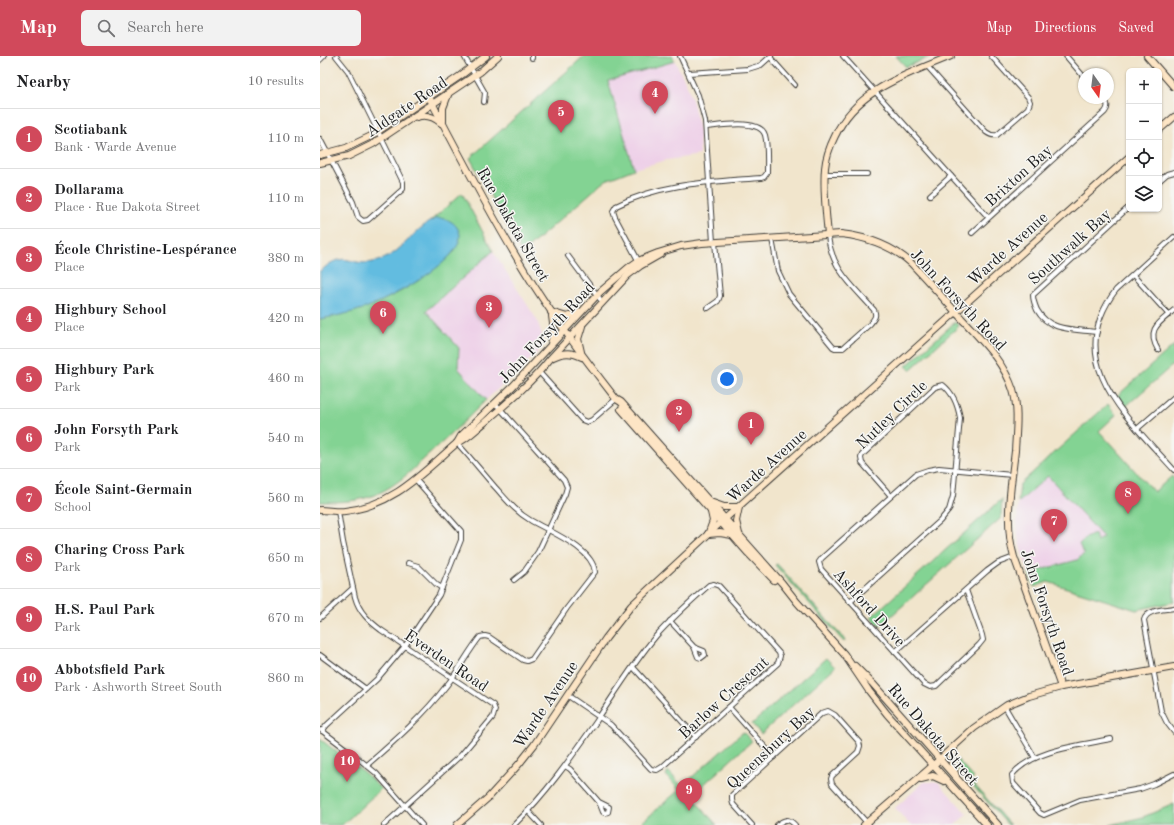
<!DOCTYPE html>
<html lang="en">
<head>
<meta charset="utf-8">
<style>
	body { margin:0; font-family:"Old Standard TT",serif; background:#f2f2f2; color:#202124 }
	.controls { position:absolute; right:12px; top:12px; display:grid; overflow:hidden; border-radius:6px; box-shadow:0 1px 3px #0004 }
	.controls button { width:36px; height:36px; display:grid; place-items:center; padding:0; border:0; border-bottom:1px solid #e0e0e0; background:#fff; color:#202124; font:20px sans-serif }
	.compass { position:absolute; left:758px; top:12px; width:36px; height:36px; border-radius:50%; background:#fff; box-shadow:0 1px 3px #0004; rotate:166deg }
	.you { position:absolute; left:407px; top:323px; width:14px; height:14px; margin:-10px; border:3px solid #fff; border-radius:50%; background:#1a73e8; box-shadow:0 0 0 6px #1a73e833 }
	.badge { display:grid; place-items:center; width:26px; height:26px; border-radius:50%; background:#d1495b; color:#fff; font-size:13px; font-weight:700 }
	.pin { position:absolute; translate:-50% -33px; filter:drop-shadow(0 1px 2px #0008) }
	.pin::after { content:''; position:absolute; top:21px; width:14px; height:12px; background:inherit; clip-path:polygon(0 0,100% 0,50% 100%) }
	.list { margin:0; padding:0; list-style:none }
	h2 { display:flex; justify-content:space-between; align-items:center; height:52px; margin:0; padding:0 16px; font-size:17px }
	h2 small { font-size:13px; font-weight:400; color:#757577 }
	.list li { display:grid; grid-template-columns:26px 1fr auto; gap:12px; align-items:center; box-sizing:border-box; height:60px; padding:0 16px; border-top:1px solid #e0e0e0 }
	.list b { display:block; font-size:15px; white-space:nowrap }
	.list p { margin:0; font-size:13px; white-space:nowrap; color:#757577 }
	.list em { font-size:13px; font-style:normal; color:#757577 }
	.icon { flex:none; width:22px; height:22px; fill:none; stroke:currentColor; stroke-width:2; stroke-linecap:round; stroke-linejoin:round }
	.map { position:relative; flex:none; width:854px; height:769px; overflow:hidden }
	header { display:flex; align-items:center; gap:24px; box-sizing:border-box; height:56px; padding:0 20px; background:#d1495b; color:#fff }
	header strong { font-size:19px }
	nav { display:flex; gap:22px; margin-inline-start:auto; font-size:14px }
	.search { width:280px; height:36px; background:#f2f2f2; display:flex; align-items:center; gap:10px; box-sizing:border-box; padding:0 14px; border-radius:6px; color:#757577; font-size:15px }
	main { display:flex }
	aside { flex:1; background:#fff }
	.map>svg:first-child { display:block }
</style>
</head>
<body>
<header>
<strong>Map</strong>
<div class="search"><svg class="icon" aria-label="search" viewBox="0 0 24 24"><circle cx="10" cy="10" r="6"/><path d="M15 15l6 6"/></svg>Search here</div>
<nav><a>Map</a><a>Directions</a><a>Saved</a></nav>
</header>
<main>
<aside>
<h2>Nearby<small>10 results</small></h2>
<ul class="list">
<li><span class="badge">1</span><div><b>Scotiabank</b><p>Bank · Warde Avenue</p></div><em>110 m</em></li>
<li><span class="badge">2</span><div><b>Dollarama</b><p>Place · Rue Dakota Street</p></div><em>110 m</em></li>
<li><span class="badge">3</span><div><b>École Christine-Lespérance</b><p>Place</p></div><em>380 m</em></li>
<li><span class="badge">4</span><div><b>Highbury School</b><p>Place</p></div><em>420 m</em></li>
<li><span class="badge">5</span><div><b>Highbury Park</b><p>Park</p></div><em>460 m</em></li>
<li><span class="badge">6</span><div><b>John Forsyth Park</b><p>Park</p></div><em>540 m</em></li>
<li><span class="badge">7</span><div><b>École Saint-Germain</b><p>School</p></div><em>560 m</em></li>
<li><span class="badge">8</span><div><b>Charing Cross Park</b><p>Park</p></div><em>650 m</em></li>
<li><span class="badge">9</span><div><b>H.S. Paul Park</b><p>Park</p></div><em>670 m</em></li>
<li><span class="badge">10</span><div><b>Abbotsfield Park</b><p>Park · Ashworth Street South</p></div><em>860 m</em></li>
</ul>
</aside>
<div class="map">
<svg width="854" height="769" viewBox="0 0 854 769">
	<rect width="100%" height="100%" fill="#f6f6f2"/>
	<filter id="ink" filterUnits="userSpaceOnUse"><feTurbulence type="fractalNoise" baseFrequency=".025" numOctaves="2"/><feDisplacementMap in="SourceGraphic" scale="8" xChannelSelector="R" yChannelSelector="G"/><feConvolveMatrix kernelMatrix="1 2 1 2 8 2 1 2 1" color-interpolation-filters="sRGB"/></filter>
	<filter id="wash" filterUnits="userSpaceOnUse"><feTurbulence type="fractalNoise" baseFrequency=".012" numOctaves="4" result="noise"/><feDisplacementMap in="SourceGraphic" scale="16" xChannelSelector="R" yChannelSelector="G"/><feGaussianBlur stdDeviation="0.9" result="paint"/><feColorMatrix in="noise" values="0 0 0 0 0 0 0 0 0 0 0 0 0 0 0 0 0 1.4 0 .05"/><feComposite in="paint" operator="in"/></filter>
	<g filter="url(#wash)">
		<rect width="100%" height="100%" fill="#f1e5cc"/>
		<!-- built -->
		<g fill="#eed0e8">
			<path d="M355 5 368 31 374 51 379 74 380 99 347 104 314 113 288 25Z"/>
			<path d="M173 195 217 264 222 279 221 288 217 297 166 344 138 312 106 255Z"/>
			<path d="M728 420 783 481 757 504 709 517 701 494 698 481 697 465 698 447Z"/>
			<path d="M604 726H618L647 758 635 769H590L575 752Z"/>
		</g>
		<!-- green -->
		<g fill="#83d393" stroke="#507858">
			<path d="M264 0H352L355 5 288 25 314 113 286 124 281 128 202 197 150 102Z"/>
			<path d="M576 0H612L586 11Z"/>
			<path d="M142 137 173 195 106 255 139 292 138 312 166 344C146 364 125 384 104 403 87 419 71 434 49 441 33 446 17 446 0 446V263C57 252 92 234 135 195L116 163 108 167Z"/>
			<path d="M635 266 639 270 590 314 586 310Z"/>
			<path d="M854 289V308L805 351 797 340Z"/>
			<path d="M788 348 796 359 779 375 834 436 852 420 854 423V546L816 554 728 526 714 531 709 517 757 504 765 497 762 495 759 488 767 481 775 478 777 485 783 481 728 420 698 447 700 428Z"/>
			<path d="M682 443 681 462 560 570 551 561Z"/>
			<path d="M457 508 525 584 524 586 455 509Z"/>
			<path d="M506 602 515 611 441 678 432 668Z"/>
			<path d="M423 676 432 685 371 740 397 769H319L359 734 346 719 348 715 362 730Z"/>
			<path d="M0 683 46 718 61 733 22 769H0Z"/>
			<path d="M637 703 654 722 651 725 690 769H688L637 712Z"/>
			<path d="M854 748V769H790L823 761Z"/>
		</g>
		<!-- water -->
		<path fill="#62bce0" stroke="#3f6c7e" d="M119 162C128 163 135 166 139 175 150 202 68 243 48 251 32 257 16 260 0 263V215C6 211 11 205 19 204 25 202 31 205 37 206 47 208 58 206 67 201 84 193 101 165 119 162Z"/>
	</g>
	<g filter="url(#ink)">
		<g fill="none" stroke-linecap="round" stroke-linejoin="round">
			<defs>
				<g id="street">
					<path d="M144 0 165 37 164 46"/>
					<path d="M212 0V2"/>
					<path d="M360 0 378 39 385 65 393 186"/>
					<path d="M523 0 668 161"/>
					<path d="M746 0 764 21"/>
					<path d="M450 1 475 29"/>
					<path d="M0 4 4 0"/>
					<path d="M607 10 666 76C670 79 673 80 677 79L708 52 710 46 708 41 671 0"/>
					<path d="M369 17 428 13 441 9 451 0"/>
					<path d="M0 83 33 146 38 161 43 165 48 164 83 133V126L36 31 28 15 16 0"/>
					<path d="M505 118H547"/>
					<path d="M839 125 847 118 854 116"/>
					<path d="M610 139 631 120"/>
					<path d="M652 177 785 56C789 51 788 47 783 42"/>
					<path d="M854 181 796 234C741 306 808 362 854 414"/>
					<path d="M452 183 458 215 469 238 513 291 515 292H523L550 268C554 263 557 260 554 254 533 230 511 213 508 179"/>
					<path d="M248 200 280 243"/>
					<path d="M319 206 295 161 293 155 296 150C341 127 391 126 441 122L444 121 447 117C447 105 448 90 445 79 440 62 399 70 386 71"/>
					<path d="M813 219 849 259"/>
					<path d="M388 252 398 245 400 240 395 186"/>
					<path d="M777 276C755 273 729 276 717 254 715 249 713 245 713 239L809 151"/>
					<path d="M838 294C826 273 839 267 854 254"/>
					<path d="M219 316 262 364 267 366 272 364 296 343"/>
					<path d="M175 347 244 424 247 431 245 438 218 496 204 516 194 524"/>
					<path d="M817 373 854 341"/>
					<path d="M18 455 23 486 35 541C39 556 49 565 61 574L173 649 175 654 173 661 141 699 64 769"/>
					<path d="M88 507 98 510 117 529 122 532"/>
					<path d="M646 534 662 579 663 584 659 589 616 630 610 631 604 628 501 513 499 506 502 502 596 418 608 414 619 412 692 419"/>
					<path d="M530 546 620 465 629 454 633 440 640 362C638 350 633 337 623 329L615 331 542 399 541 402 542 407 571 440"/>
					<path d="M854 552C845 554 827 553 824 564L841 655 847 667 854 676"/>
					<path d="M0 562 33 532"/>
					<path d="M350 565 374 591 378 601 381 602 385 599 384 595 374 591"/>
					<path d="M575 596 667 515 678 507 694 501"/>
					<path d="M0 599 46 633"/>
					<path d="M313 611 376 681"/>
					<path d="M409 651 454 701"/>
					<path d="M685 651 715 702"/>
					<path d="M1 674 34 699 56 717 102 769"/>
					<path d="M2 675 7 669 57 623 85 590 119 539 141 484V475L96 424"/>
					<path d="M791 683C761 689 712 694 692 719L693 727 720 757 724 759 760 744 820 733 834 728 854 718"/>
					<path d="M47 709C76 684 104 659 127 629 139 614 148 596 160 581L165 580 169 581 203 604 207 605 212 603 247 552 275 516C273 492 228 475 210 464 196 456 186 443 175 431 162 416 150 401 137 387"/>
					<path d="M245 710 250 713 279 746 283 756 285 757 288 756 289 751 279 746"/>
					<path d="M208 755 221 769"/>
					<path d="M194 769C226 738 251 702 276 666L279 661C297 634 315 605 336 580 352 562 371 545 389 529L394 528 399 530 459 597 460 600 458 607 342 711 337 714 331 713 291 669 247 639"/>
					<path d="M432 769 413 748 412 744V739L502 657 508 655 515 659 539 686 540 690 538 696 512 720 511 723 512 728 549 769"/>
					<path d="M457 769C464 763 468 762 475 769"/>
				</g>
				<g id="secondary">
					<path d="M827 0 854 31"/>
					<path d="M109 41C140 100 171 160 206 217 233 261 264 302 296 343L301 346 462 527 477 546 524 598 549 635 567 658 667 769"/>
					<path d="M97 61C106 58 114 61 121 67"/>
					<path d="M123 65V52L128 39"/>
					<path d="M839 74 854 61"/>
					<path d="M0 99 26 92 51 80 140 20 166 0"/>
					<path d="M0 107 29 100 53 88 160 16 178 0"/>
					<path d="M508 179C506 157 503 134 505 112 506 101 510 90 515 80 537 33 586 19 631 0"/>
					<path d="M231 256 247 261 260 256"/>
					<path d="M231 288 234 275 232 260"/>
					<path d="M261 296 258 283 262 270"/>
					<path d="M233 301C244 296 251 296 262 301"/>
					<path d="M301 353 428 497 454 524"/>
					<path d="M137 387C147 383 155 374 164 367 187 347 211 327 230 303L308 219 320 210 341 198"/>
					<path d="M390 446 404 451H419"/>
					<path d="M0 454C8 454 17 456 25 455 73 450 102 417 137 387L141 380 193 330 280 236 308 212 318 205 338 197 361 190 382 187 521 178C547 181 571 189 591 207 608 225 625 244 642 263 662 285 684 306 693 334 699 354 696 375 695 395 691 430 684 467 694 501L741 631"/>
					<path d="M389 476 393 465 391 456"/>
					<path d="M388 478 400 477 412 479"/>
					<path d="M419 478 416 465 419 451"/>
					<path d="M535 610 553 628 678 769"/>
					<path d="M634 693C629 702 632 710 636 720"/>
					<path d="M601 723 613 720 624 725"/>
					<path d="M137 769 169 741 199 708 214 689 286 582 311 550 328 534 398 469 809 101"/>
					<path d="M544 769 609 713 654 672 687 649 709 640 741 631 854 611"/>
				</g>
			</defs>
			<!-- street casing -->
			<use href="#street" stroke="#3c3a36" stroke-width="6"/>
			<!-- secondary casing -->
			<use href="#secondary" stroke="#3c3a36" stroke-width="8"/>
			<!-- street -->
			<use href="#street" stroke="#fff" stroke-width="4"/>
			<!-- secondary -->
			<use href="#secondary" stroke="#fde5c5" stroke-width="6"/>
		</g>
	</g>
	<g text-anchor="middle" stroke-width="3" stroke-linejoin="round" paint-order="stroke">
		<!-- street labels -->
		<g font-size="16" fill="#1c1c1c" stroke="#f6f6f2">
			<text transform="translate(86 50) rotate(-34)" y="6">Aldgate Road</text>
			<text transform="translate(698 119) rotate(-42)" y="6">Brixton Bay</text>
			<text transform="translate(194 168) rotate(60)" y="6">Rue Dakota Street</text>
			<text transform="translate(749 190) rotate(-42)" y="6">Southwalk Bay</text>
			<text transform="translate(687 192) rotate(-42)" y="6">Warde Avenue</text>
			<text transform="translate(639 243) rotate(47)" y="6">John Forsyth Road</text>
			<text transform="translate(226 276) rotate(-47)" y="6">John Forsyth Road</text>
			<text transform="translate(571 358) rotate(-44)" y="6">Nutley Circle</text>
			<text transform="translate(446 409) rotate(-42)" y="6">Warde Avenue</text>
			<text transform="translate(550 551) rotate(48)" y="6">Ashford Drive</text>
			<text transform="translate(728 556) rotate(71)" y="6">John Forsyth Road</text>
			<text transform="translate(127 604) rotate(34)" y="6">Everden Road</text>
			<text transform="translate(403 641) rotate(-42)" y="6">Barlow Crescent</text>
			<text transform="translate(225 648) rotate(-56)" y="6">Warde Avenue</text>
			<text transform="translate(614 678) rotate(49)" y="6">Rue Dakota Street</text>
			<text transform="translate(450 691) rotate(-43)" y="6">Queensbury Bay</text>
		</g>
	</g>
</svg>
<div class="controls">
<button>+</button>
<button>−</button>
<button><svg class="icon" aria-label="locate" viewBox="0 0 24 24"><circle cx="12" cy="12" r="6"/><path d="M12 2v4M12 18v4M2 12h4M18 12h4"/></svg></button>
<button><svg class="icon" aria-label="layers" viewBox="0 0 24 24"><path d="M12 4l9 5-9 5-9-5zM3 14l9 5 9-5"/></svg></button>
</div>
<svg class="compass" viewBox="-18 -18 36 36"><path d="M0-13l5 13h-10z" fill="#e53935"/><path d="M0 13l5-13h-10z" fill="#757577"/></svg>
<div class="you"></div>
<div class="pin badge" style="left:431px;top:389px">1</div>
<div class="pin badge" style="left:359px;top:376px">2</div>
<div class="pin badge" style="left:169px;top:272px">3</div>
<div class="pin badge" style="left:335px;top:58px">4</div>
<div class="pin badge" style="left:241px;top:77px">5</div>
<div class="pin badge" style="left:63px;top:278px">6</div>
<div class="pin badge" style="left:734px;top:486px">7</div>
<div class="pin badge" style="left:808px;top:458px">8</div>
<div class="pin badge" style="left:369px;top:755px">9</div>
<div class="pin badge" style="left:27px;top:726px">10</div>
</div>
</main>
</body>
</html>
